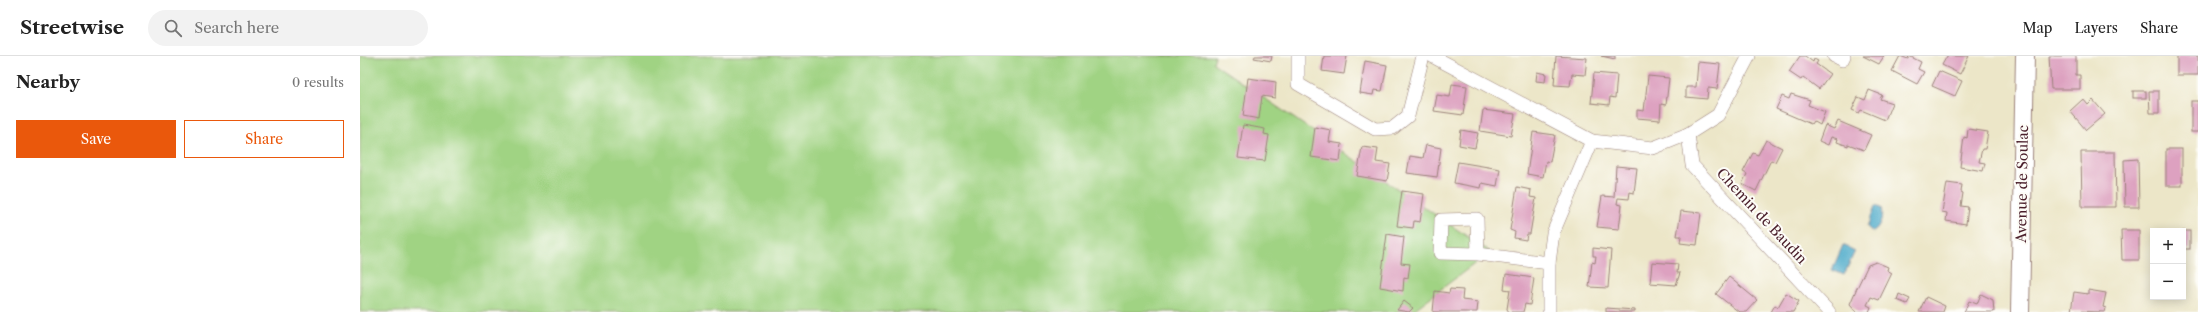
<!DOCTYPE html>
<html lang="en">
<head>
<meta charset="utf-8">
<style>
	body { margin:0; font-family:"Libre Caslon Text",serif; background:#f2f2f2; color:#222 }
	.controls { position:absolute; right:12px; bottom:12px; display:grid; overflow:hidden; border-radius:0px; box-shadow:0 2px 10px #0003 }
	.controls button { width:36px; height:36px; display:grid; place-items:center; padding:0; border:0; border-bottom:1px solid #e0e0e0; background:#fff; color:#222; font:20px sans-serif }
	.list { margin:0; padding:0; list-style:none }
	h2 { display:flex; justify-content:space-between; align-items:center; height:52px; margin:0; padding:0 16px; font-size:17px }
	h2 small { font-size:13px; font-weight:400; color:#767676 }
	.actions { display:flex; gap:8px; padding:12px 16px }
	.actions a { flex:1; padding:9px 0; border:1px solid #ea580c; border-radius:0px; text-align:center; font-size:14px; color:#ea580c }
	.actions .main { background:#ea580c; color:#fff }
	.icon { flex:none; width:22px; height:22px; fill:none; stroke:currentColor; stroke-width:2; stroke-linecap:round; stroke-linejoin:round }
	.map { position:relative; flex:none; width:1838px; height:256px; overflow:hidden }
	header { display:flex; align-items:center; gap:24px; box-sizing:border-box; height:56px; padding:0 20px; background:#fff; border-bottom:1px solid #e0e0e0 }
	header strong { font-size:19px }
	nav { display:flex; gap:22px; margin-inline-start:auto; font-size:14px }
	.search { width:280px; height:36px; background:#f2f2f2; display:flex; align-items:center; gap:10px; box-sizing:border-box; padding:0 14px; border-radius:22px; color:#767676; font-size:15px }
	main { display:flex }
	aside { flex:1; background:#fff }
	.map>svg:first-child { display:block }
</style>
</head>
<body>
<header>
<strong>Streetwise</strong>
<div class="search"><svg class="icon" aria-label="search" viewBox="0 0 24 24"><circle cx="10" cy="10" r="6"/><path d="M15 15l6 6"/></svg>Search here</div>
<nav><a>Map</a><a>Layers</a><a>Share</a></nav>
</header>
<main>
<aside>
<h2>Nearby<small>0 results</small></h2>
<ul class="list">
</ul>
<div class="actions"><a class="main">Save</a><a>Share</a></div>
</aside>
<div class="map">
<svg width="1838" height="256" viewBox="0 0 1838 256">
	<rect width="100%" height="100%" fill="#fdfcf7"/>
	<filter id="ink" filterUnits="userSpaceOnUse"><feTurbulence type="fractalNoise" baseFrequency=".025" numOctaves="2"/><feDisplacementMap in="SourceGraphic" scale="8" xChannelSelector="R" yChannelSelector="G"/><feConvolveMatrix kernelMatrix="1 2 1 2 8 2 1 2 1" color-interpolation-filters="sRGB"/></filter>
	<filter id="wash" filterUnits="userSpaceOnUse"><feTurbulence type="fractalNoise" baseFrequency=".012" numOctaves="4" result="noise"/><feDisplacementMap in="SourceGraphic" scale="16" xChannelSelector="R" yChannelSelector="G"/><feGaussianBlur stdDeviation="0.9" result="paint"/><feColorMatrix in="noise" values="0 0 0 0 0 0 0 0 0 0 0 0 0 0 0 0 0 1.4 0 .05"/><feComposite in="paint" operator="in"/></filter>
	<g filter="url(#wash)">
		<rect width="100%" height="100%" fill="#ece6c8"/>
		<!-- green -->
		<path fill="#a0d383" stroke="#757957" d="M0 0H855L853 7 1130 196 1051 256H0Z"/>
		<!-- water -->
		<g fill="#4aa9c9" stroke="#4a647a">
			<path d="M1515 150 1521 152C1523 160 1521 172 1513 176L1507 171Z"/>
			<path d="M1483 189 1495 195 1484 219 1472 214Z"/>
		</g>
		<g id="blocks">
			<!-- building -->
			<g fill="#dda1c0">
				<path d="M895 0H912L911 5 894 2Z"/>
				<path d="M964 0H987L984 18 962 15Z"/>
				<path d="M1196 0 1227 2 1225 19 1212 18 1210 30 1194 29Z"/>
				<path d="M1241 0H1255V3Z"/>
				<path d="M1440 0H1445L1453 6 1454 3 1458 5 1456 8 1470 18 1459 33 1443 21 1441 24 1429 16Z"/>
				<path d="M1503 0H1524L1519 8Z"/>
				<path d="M1540 0 1548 3 1549 0 1561 6 1558 13 1564 16 1557 28 1532 15Z"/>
				<path d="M1587 0H1609L1600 18 1582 9Z"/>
				<path d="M1689 0H1716V19H1720V33H1691Z"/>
				<rect x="1817" y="0" width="21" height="19"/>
				<path d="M1005 5 1027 9 1022 35 1014 34 1013 39 1000 37Z"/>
				<path d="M1338 6 1360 8 1357 33 1348 32 1347 43 1326 41V31H1336Z"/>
				<path d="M1579 15 1602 25 1595 40 1572 30Z"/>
				<path d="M1177 16 1186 18 1185 26 1176 25Z"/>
				<path d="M1234 17 1257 19 1255 42 1250 41 1249 49 1231 47Z"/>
				<path d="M1288 20 1309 22 1306 49 1301 48 1300 64 1277 62V54L1284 55Z"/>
				<path d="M888 22 916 26 915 42 902 40 899 63 883 60Z"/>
				<path d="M1092 28 1107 30 1103 59 1074 55 1077 39 1090 41Z"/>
				<path d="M1509 34 1522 39 1520 43 1532 47 1525 64 1501 54 1499 57 1492 54 1498 41 1505 44Z"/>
				<rect x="1773" y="35" width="13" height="7"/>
				<path d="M1789 35H1799V57H1790Z"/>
				<path d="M1431 38 1450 44 1448 49 1465 56 1460 69 1453 65 1451 68 1416 53 1422 40 1429 43Z"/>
				<path d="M1723 43 1728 49 1733 44 1745 58 1726 74 1710 55Z"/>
				<rect x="1831" y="45" width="7" height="31"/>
				<path d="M1123 54 1155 58 1151 80 1120 75Z"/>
				<path d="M1478 65 1511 79 1504 94 1488 88V90L1477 86 1478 83 1471 81 1468 89 1459 85 1465 69 1474 73Z"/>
				<path d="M883 69 905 73 904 78 909 79 905 105 878 102Z"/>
				<path d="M955 71 971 74 969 86 982 88 980 105 951 101Z"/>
				<path d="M1608 73 1628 76 1625 93H1622L1619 106 1625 107 1623 115 1600 111 1604 81 1607 82Z"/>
				<path d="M1101 74 1118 77 1115 92 1099 89Z"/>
				<path d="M1173 76 1195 79 1190 106 1186 105 1183 121 1167 118Z"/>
				<path d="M1406 84 1422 92 1415 106 1411 104 1396 135 1382 128 1387 118 1383 116 1393 97 1398 99Z"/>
				<path d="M1066 89 1081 92 1077 121 1047 117 1050 100 1063 102Z"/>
				<path d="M1002 91 1018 93 1016 106 1030 108 1027 125 997 120Z"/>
				<rect x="1806" y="93" width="16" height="37"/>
				<path d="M1721 96H1755L1756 151H1722Z"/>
				<path d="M1778 103 1779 151H1765L1764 104Z"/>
				<path d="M1098 106 1140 113 1137 130 1122 127 1121 132 1094 127Z"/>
				<path d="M1256 110 1277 112 1274 137 1270 136 1269 143 1258 142 1257 148 1262 149 1259 173 1237 171 1242 140 1254 141Z"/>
				<path d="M1587 127 1602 129 1601 136 1603 137 1601 150 1608 151 1606 168 1586 165 1587 157 1582 156Z"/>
				<path d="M1157 131 1171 134 1170 141 1176 142 1170 178H1167L1166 184 1154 182 1155 176 1150 174Z"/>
				<path d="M1042 135 1064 138 1060 166 1054 165 1053 172 1037 170Z"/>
				<path d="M1321 155 1341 157 1337 189 1320 187 1321 180H1317Z"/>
				<path d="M1761 174H1779V204H1762Z"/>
				<rect x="1823" y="175" width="7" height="18"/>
				<path d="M1027 178 1044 181 1041 207 1050 208 1048 222 1044 221 1043 235 1020 231Z"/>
				<path d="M1233 192 1251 194 1248 232 1229 231 1232 206 1235 207 1236 200H1233Z"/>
				<path d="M1292 206 1318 208 1317 217H1320L1316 229 1290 227Z"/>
				<path d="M1516 206 1528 211 1527 214 1532 217 1519 244 1511 241 1507 249 1511 251 1509 256H1497L1490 248 1496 234 1508 209Z"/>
				<path d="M1146 218 1174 222 1170 249 1165 248 1163 256H1149L1147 253 1150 234 1144 233Z"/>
				<path d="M1369 221 1397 244 1386 256H1379L1356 238Z"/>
				<path d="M1090 233 1103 234 1102 244 1118 246 1117 256H1073L1075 235 1089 237Z"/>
				<path d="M1728 234 1746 237 1743 251 1746 252 1745 256 1711 255 1714 236 1728 238Z"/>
				<path d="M1426 237 1439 245 1433 256H1411L1415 249 1418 251Z"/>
				<path d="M1539 238 1550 243 1547 248 1537 244Z"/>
				<path d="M1621 238 1633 244 1634 256H1604L1609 245 1617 248Z"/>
				<path d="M1566 241 1585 250 1583 256H1559Z"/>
				<path d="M1044 245 1053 252 1049 256 1037 254Z"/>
				<path d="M1246 252 1275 254V256H1246Z"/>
			</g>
		</g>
	</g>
	<g filter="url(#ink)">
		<use href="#blocks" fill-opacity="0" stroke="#9b827a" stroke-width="1"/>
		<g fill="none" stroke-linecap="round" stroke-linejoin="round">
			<defs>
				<g id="street">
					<path d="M938 0V28L1015 73 1033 72 1048 60 1063 0"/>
					<path d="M1072 0 1232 85 1293 92 1328 78 1358 59 1389 0"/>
					<path d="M1474 0 1482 4 1484 0"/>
					<path d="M1328 78 1332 109 1469 256"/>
					<path d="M1118 198 1117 163 1081 164 1080 197 1118 198 1189 207"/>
					<path d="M1189 256V207L1193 177 1232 85"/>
				</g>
				<path id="secondary" d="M1660 256 1665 0"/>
			</defs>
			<!-- street casing -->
			<use href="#street" stroke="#9b827a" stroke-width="14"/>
			<!-- secondary casing -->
			<use href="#secondary" stroke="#9b827a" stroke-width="20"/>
			<!-- street -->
			<use href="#street" stroke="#fff" stroke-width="13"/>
			<!-- secondary -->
			<use href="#secondary" stroke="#fff" stroke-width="18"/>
		</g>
	</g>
	<g text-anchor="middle" stroke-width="4" stroke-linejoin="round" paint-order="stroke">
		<!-- street labels -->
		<g font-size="14" fill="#4a1f2b" stroke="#fdfcf7">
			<text transform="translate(1662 128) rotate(-89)" y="5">Avenue de Soulac</text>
			<text transform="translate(1402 160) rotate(47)" y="5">Chemin de Baudin</text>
		</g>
	</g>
</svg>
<div class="controls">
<button>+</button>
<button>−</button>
</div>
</div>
</main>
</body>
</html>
